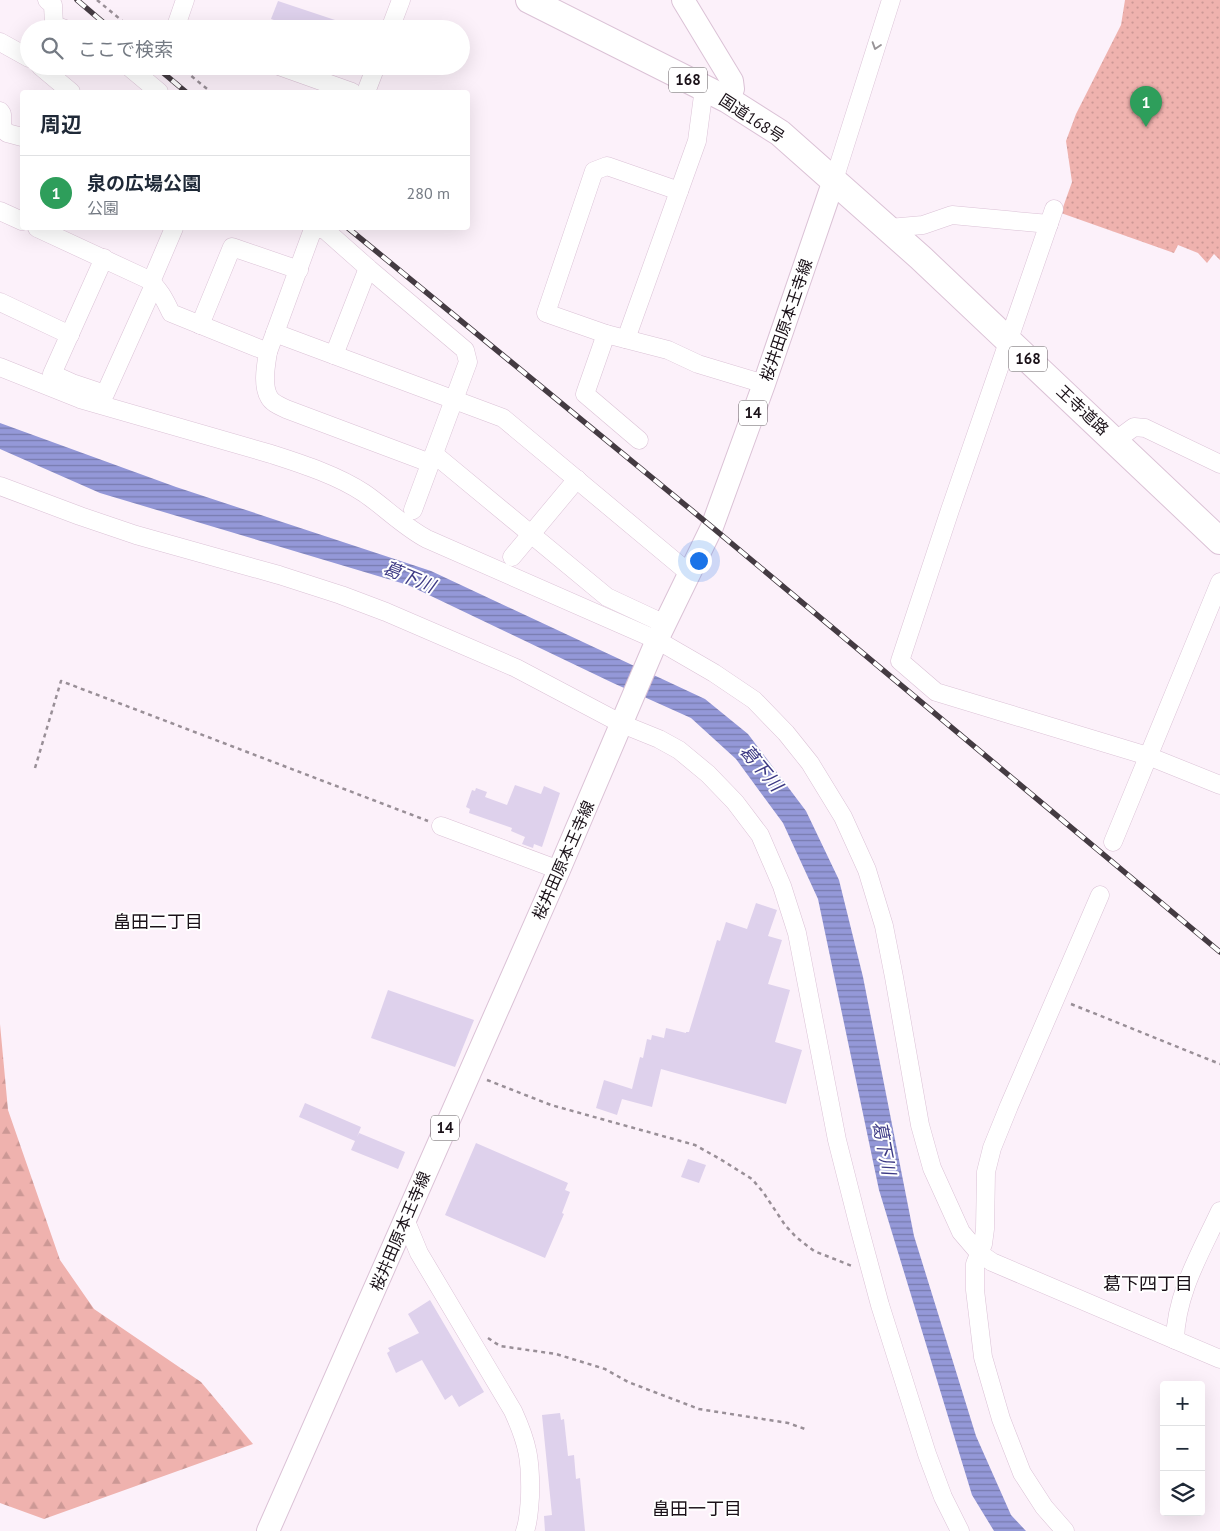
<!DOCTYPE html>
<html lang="ja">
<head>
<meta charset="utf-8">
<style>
	body { margin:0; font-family:"PT Sans","Noto Sans JP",sans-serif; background:#f6f6f7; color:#1f2937 }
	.controls { position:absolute; right:15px; bottom:15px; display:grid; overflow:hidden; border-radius:5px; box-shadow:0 5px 20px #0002 }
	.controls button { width:45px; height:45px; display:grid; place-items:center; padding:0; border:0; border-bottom:1px solid #e0e1e3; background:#fff; color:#1f2937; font:25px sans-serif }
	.you { position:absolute; left:698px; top:560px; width:18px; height:18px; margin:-12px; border:4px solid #fff; border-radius:50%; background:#1a73e8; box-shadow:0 0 0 8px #1a73e833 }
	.badge { display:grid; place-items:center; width:32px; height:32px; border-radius:50%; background:#2b747c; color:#fff; font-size:16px; font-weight:700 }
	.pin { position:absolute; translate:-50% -41px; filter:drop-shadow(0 1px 2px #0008) }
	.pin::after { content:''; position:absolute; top:26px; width:18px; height:15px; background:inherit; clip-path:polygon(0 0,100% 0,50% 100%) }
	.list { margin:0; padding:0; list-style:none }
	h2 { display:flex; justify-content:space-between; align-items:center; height:65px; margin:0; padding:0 20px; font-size:21px }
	h2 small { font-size:16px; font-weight:400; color:#747a83 }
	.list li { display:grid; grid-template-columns:32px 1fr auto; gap:15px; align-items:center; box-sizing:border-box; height:75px; padding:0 20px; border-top:1px solid #e0e1e3 }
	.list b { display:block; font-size:19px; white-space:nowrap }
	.list p { margin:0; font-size:16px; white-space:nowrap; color:#747a83 }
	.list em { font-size:16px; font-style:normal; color:#747a83 }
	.icon { flex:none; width:28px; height:28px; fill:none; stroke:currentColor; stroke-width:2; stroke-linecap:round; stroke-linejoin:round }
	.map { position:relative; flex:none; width:1220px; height:1531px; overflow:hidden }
	.search { position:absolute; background:#fff; box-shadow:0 5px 20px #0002; left:20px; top:20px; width:450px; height:55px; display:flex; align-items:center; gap:12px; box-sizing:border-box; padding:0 18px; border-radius:28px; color:#747a83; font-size:19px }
	.panel { position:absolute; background:#fff; box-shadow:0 5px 20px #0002; left:20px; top:90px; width:450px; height:140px; border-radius:5px }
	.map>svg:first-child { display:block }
</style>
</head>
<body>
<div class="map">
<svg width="1220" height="1531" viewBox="0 0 1220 1531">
	<defs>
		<pattern id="grass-dots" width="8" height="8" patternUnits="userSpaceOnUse" patternTransform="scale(1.25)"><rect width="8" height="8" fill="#efb2ae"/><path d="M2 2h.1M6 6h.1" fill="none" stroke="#cc9895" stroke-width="1.8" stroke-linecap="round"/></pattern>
		<pattern id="forest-firs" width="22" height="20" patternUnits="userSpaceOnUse" patternTransform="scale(1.25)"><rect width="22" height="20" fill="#efb2ae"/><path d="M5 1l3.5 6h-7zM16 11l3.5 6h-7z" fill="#cc9895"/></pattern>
		<pattern id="water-rules" width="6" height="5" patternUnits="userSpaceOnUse" patternTransform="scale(1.25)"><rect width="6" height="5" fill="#9498d8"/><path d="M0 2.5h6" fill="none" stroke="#787bae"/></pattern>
	</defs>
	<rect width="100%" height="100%" fill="#fcf1fa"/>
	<!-- grass -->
	<path fill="url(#grass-dots)" d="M1125 0H1220V260L1214 254 1207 263 1198 253 1178 245 1174 253 1061 213 1072 182 1066 141 1076 114 1121 25Z"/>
	<!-- forest -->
	<path fill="url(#forest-firs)" d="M0 1024 8 1110 60 1260 94 1309 201 1382 253 1444 44 1519 0 1503Z"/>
	<!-- water -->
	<path fill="url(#water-rules)" d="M0 423 176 487 431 571 705 699 748 734 806 811 839 880 863 977 914 1236 976 1436 1011 1515 1026 1531H994L972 1495 879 1190 818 899 783 823 736 759 691 718 613 683 408 585 100 493 0 449Z"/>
	<!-- building -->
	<g fill="#ded1ec">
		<path d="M278 1 356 27 355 29H299L271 19Z"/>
		<path d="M515 785 541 794 544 786 560 793 542 847 534 844 533 848 522 844 525 837 511 831 512 828 469 813 470 809 466 807 472 790 475 791 476 788 487 792 485 797 507 805Z"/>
		<path d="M756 903 777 910 768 936 782 940 768 984 790 990 775 1042 802 1050 786 1104 661 1069 652 1107 622 1099 617 1115 596 1108 604 1080 632 1089 640 1057 643 1058 647 1039 651 1040 652 1035 664 1038 666 1028 686 1033V1032H689L717 940 720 941 726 922 747 929Z"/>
		<path d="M388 990 474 1020 455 1067 371 1038Z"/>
		<path d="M305 1103 361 1127 357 1137 359 1133 405 1152 398 1169 351 1150 355 1141 299 1117Z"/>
		<path d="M476 1143 568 1183 565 1190 570 1192 562 1213 564 1214 545 1258 445 1215Z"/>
		<path d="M688 1159 706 1165 699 1183 681 1177Z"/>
		<path d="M430 1300 484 1392 459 1407 452 1395 445 1400 422 1360 396 1373 387 1353 390 1351 388 1348 419 1333 408 1314Z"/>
		<path d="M560 1413 561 1420 564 1419 568 1456 574 1455 576 1479 580 1478 585 1531H545L544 1516 552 1515 542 1415Z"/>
	</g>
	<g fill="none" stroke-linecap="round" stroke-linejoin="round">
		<defs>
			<g id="minor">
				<path d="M47 0 53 5 54 25 65 29"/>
				<path d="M175 29 185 0"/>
				<path d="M390 29 401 0"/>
				<path d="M0 42 29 58"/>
				<path d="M40 66 71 92"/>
				<path d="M128 66 159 92"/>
				<path d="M279 66 352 92"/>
				<path d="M366 92 376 66"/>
				<path d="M0 111 2 114V127L7 133 22 137"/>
				<path d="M834 180 891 0"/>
				<path d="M679 191 607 166 594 171 546 313 606 334 668 350 698 364 764 384"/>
				<path d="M1054 209 950 510 900 661 936 692 1148 756 1220 785"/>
				<path d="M0 211 22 221"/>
				<path d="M37 228 147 279C159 288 165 300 171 313L268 352"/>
				<path d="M889 228 923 225 952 215 1049 224"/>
				<path d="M104 258 52 374 72 383 105 394 154 285"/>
				<path d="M151 282 174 228"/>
				<path d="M0 302 70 335"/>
				<path d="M200 325 232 247 299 270"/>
				<path d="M275 333 503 418 689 573"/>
				<path d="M606 334 585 394 639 440"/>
				<path d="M626 339 697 141 704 88"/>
				<path d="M334 355 368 268"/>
				<path d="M0 367 80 399 271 454C302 464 337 475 364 493 386 508 404 527 427 539L657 640 714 673 754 700 786 733 810 763 843 817 867 870 884 926 894 977 920 1125 932 1168 961 1232 979 1253 992 1262 1220 1359"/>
				<path d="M1115 441 1134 427 1145 428 1220 464"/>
				<path d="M434 454 607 597 665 624"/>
				<path d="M0 486 80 516 136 535 279 575 341 595 386 612 516 668 622 724 659 739 679 750 708 774 735 802 760 835 782 886 797 933 837 1140 859 1227 880 1305 927 1454 943 1497 960 1531"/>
				<path d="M413 510 468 362 465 350 368 268 324 229H313L268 352C266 365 262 385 269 397 272 403 280 406 286 409L430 463"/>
				<path d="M512 557 577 479"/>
				<path d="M441 826 559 870"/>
				<path d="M1113 842 1220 582"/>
				<path d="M405 1219 419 1253 513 1411C528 1444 531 1460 530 1497 529 1509 529 1520 525 1531"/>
				<path d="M1175 1340C1176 1293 1201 1252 1220 1211"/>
				<path d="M1065 1531 1044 1507 1022 1473 1001 1419 983 1357 975 1290V1264L983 1244 985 1229 986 1172 992 1148 1009 1106 1100 895"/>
			</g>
			<g id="major">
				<path d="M683 0 732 81 733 89 728 100"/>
				<path d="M268 1531 559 870 657 640 712 527 764 384 834 180"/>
			</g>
			<path id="highway" d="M529 0 728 100 780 133 921 258 1220 541"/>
		</defs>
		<!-- minor casing -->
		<use href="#minor" stroke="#dbc2d6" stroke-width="19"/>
		<!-- major casing -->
		<use href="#major" stroke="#dbc2d6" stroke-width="24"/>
		<!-- highway casing -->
		<use href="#highway" stroke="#dbc2d6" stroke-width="28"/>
		<!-- path -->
		<g stroke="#998f97" stroke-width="2.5" stroke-dasharray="4 4" stroke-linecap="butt">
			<path d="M97 0 132 29"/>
			<path d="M179 66 211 92"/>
			<path d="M35 768 61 681 428 821"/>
			<path d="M1071 1004 1220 1064"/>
			<path d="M487 1080 551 1105 695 1145 720 1159 752 1179 763 1192 785 1225 796 1237 814 1251 852 1266"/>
			<path d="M488 1338 500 1346 556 1354 592 1365 605 1369 628 1382 699 1409 788 1423 808 1430"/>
		</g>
		<!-- minor -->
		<use href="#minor" stroke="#fff" stroke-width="18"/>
		<!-- major -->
		<use href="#major" stroke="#fff" stroke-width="22"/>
		<!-- highway -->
		<use href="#highway" stroke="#fff" stroke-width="26"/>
		<defs>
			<g id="rail">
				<path d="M77 0 111 29"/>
				<path d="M155 66 186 92"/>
				<path d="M348 228 712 527 1220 952"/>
			</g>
		</defs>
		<!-- rail casing -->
		<use href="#rail" stroke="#443b42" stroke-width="5.5"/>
		<!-- rail -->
		<use href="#rail" stroke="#fff" stroke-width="4" stroke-dasharray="11" stroke-linecap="butt"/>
	</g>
	<!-- one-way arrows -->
	<defs><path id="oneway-chevron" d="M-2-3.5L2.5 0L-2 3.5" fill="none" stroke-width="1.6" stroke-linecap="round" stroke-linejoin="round" transform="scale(1.25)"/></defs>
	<use stroke="#989497" href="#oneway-chevron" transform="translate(876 46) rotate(108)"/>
	<g text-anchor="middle" stroke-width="4" stroke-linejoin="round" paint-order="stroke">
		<!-- shield labels -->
		<g fill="#fff" stroke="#5f585d" stroke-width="1">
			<rect x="669" y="67.5" width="38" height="25" rx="4"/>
			<rect x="1009" y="346.5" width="38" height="25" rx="4"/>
			<rect x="739" y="400.5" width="28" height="25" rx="4"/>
			<rect x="431" y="1115.5" width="28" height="25" rx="4"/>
		</g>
		<g font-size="15" font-weight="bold" fill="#1a1118">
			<text x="688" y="85">168</text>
			<text x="1028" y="364">168</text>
			<text x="753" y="418">14</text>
			<text x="445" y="1133">14</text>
		</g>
		<!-- street labels -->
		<g font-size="16" fill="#1a1118" stroke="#fff">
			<text transform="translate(752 118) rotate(33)" y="6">国道168号</text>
			<text transform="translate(786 320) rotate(-71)" y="6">桜井田原本王寺線</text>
			<text transform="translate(1083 410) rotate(43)" y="6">王寺道路</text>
			<text transform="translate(563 860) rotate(-66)" y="6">桜井田原本王寺線</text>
			<text transform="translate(400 1231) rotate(-67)" y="6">桜井田原本王寺線</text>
		</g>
		<!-- water labels -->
		<g font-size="18" font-style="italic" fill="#3c3984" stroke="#fff">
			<text transform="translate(409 577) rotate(22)" y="6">葛下川</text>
			<text transform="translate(761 768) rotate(50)" y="6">葛下川</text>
			<text transform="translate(884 1148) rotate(79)" y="6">葛下川</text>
		</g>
		<!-- neighbourhood labels -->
		<g font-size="18" fill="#1a1118" stroke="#fff">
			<text x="158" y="928">畠田二丁目</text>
			<text x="1148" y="1290">葛下四丁目</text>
			<text x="697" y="1515">畠田一丁目</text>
		</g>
	</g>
</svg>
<div class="controls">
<button>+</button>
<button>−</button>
<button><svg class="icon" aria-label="layers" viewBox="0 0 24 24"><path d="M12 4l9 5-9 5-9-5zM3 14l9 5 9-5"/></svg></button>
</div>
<div class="you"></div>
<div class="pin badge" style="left:1146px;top:127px;background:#2e9e5b">1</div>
<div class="search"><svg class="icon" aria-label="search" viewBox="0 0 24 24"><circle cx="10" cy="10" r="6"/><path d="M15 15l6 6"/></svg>ここで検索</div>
<section class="panel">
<h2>周辺<small></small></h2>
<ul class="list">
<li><span class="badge" style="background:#2e9e5b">1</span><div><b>泉の広場公園</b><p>公園</p></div><em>280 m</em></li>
</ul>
</section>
</div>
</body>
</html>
